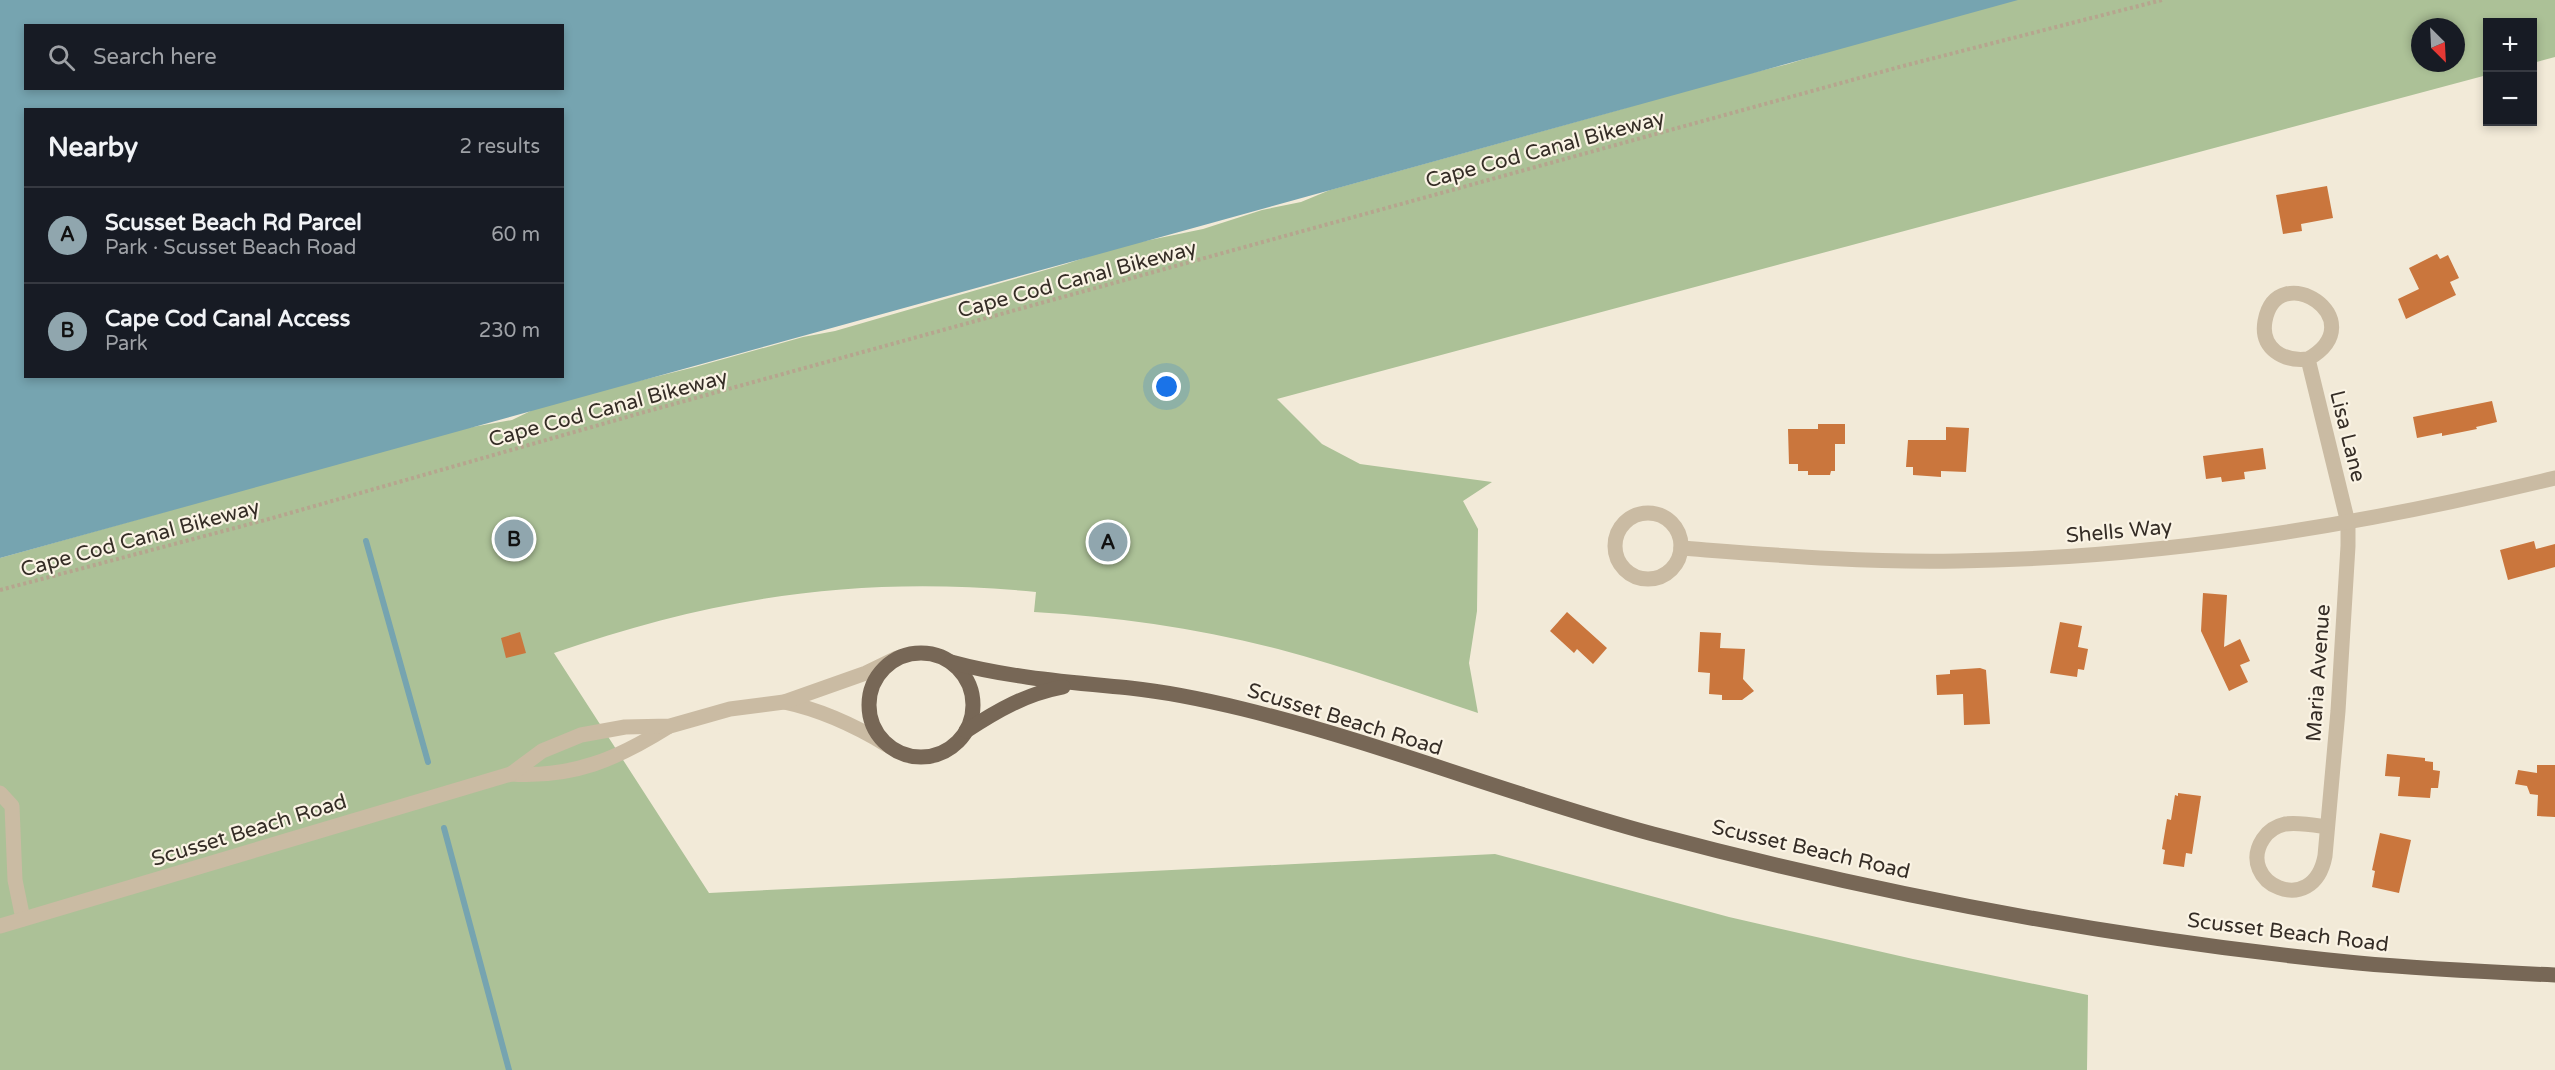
<!DOCTYPE html>
<html lang="en">
<head>
<meta charset="utf-8">
<style>
	body { margin:0; font-family:"Varela Round",sans-serif; background:#242831; color:#f1f3f6 }
	.controls { position:absolute; right:18px; top:18px; display:grid; overflow:hidden; border-radius:0px; box-shadow:0 3px 9px #0003 }
	.controls button { width:54px; height:54px; display:grid; place-items:center; padding:0; border:0; border-bottom:2px solid #363941; background:#171b24; color:#f1f3f6; font:30px sans-serif }
	.compass { position:absolute; left:2411px; top:18px; width:54px; height:54px; border-radius:50%; background:#171b24; box-shadow:0 3px 9px #0003; rotate:156deg }
	.you { position:absolute; left:1167px; top:387px; width:21px; height:21px; margin:-15px; border:4px solid #fff; border-radius:50%; background:#1a73e8; box-shadow:0 0 0 9px #1a73e833 }
	.badge { display:grid; place-items:center; width:39px; height:39px; border-radius:50%; background:#90a6ae; color:#111; font-size:20px; font-weight:700 }
	.pin { position:absolute; translate:-50% -50%; border:3px solid #fff; box-shadow:0 2px 6px #0006 }
	.list { margin:0; padding:0; list-style:none }
	h2 { display:flex; justify-content:space-between; align-items:center; height:78px; margin:0; padding:0 24px; font-size:26px }
	h2 small { font-size:20px; font-weight:400; color:#9ea1a6 }
	.list li { display:grid; grid-template-columns:39px 1fr auto; gap:18px; align-items:center; box-sizing:border-box; height:96px; padding:0 24px; border-top:2px solid #363941 }
	.list b { display:block; font-size:22px; white-space:nowrap }
	.list p { margin:0; font-size:20px; white-space:nowrap; color:#9ea1a6 }
	.list em { font-size:20px; font-style:normal; color:#9ea1a6 }
	.icon { flex:none; width:33px; height:33px; fill:none; stroke:currentColor; stroke-width:2; stroke-linecap:round; stroke-linejoin:round }
	.map { position:relative; flex:none; width:2555px; height:1070px; overflow:hidden }
	.search { position:absolute; background:#171b24; box-shadow:0 3px 9px #0003; left:24px; top:24px; width:540px; height:66px; display:flex; align-items:center; gap:15px; box-sizing:border-box; padding:0 21px; border-radius:0px; color:#9ea1a6; font-size:22px }
	.panel { position:absolute; background:#171b24; box-shadow:0 3px 9px #0003; left:24px; top:108px; width:540px; height:270px; border-radius:0px }
	.map>svg:first-child { display:block }
</style>
</head>
<body>
<div class="map">
<svg width="2555" height="1070" viewBox="0 0 2555 1070">
	<rect width="100%" height="100%" fill="#f2ead8"/>
	<!-- green -->
	<path fill="#acc197" fill-rule="evenodd" d="M1997 0H2555V57L2533 63 2532 22H2488L2487 75 1277 399 1322 444 1360 464 1492 482 1463 501 1478 529 1477 611 1469 663 1478 713C1412 691 1346 667 1278 649 1198 628 1116 617 1034 612L1036 592C862 575 719 596 554 653L709 893 1495 854 1729 917 1913 959 2088 995 2087 1070H0V558L456 430 512 420 545 404 695 367 803 337 835 331 1066 264 1116 247 1203 229 1262 210 1301 202 1330 190 1622 109 1690 88 1788 64ZM2420 27H2456V63H2420Z"/>
	<!-- water -->
	<path fill="#76a4b0" fill-rule="evenodd" d="M0 0H2018L0 558ZM26 26H562V88H26ZM26 110H562V376H26Z"/>
	<g fill="none" stroke-linecap="round" stroke-linejoin="round">
		<!-- stream -->
		<g stroke="#76a4b0" stroke-width="6">
			<path d="M366 541 428 762"/>
			<path d="M444 828 509 1070"/>
		</g>
	</g>
	<!-- building -->
	<g fill="#ca763d">
		<path d="M2327 186 2333 218 2301 224 2302 231 2283 234 2276 195Z"/>
		<path d="M2437 254 2440 259 2448 255 2459 278 2450 282 2456 295 2406 319 2398 299 2419 289 2409 268Z"/>
		<path d="M2492 401 2497 422 2476 427 2477 429 2442 436V433L2417 438 2413 417Z"/>
		<path d="M1818 424H1845V444H1835V471H1831L1830 475H1808V471H1798V464H1789L1788 429H1818Z"/>
		<path d="M1946 427 1969 428 1966 472 1941 471V477L1913 475V467H1906L1908 440H1946Z"/>
		<path d="M2263 448 2266 469 2244 472 2245 479 2222 482 2221 477 2206 479 2203 456Z"/>
		<path d="M2534 541 2536 549 2555 544V567L2508 580 2500 550Z"/>
		<path d="M2203 593 2227 595 2224 647 2240 639 2250 661 2240 665 2248 682 2229 691 2201 631Z"/>
		<path d="M1567 612 1607 648 1593 664 1577 649 1574 653 1550 631Z"/>
		<path d="M2060 622 2082 626 2078 647 2088 649 2084 670 2078 669 2077 677 2050 673Z"/>
		<path d="M520 632 526 653 506 658 501 638Z"/>
		<path d="M1700 632 1721 633 1720 648 1745 649 1743 679 1754 691 1742 700H1722V695L1709 694 1710 673 1698 672Z"/>
		<path d="M1980 668 1986 670 1990 724 1964 725 1963 694 1937 695 1936 675 1950 674V670Z"/>
		<path d="M2387 754 2425 758V761L2433 762V770L2440 771 2438 788H2431L2430 798 2398 796 2400 777 2385 776Z"/>
		<path d="M2537 765H2555V817L2537 816 2538 795 2530 794 2527 786 2515 784 2518 770 2537 773Z"/>
		<path d="M2178 793 2201 796 2192 854 2186 853 2184 867 2163 864 2165 850 2162 849 2167 819 2171 820 2175 795 2178 796Z"/>
		<path d="M2380 833 2411 840 2399 893 2372 887 2375 871 2372 870Z"/>
	</g>
	<g fill="none" stroke-linecap="round" stroke-linejoin="round">
		<!-- path -->
		<path stroke="#b6a58e" stroke-width="4" stroke-dasharray="3 3" stroke-linecap="butt" d="M0 590 269 519 641 413 1903 66 2162 0"/>
		<!-- minor -->
		<g stroke="#cabba3" stroke-width="15">
			<path d="M2308 359C2376 320 2277 256 2265 321 2260 349 2284 362 2308 359L2348 523V546L2338 711 2325 856C2313 920 2235 882 2263 839 2268 831 2276 826 2285 824 2298 822 2314 825 2327 827"/>
			<circle cx="1648" cy="546" r="33"/>
			<path d="M1681 548C1773 555 1865 563 1958 561 2159 558 2359 526 2555 478"/>
			<path d="M784 702C822 710 854 725 887 745"/>
			<path d="M511 774C573 778 617 759 668 727"/>
			<path d="M0 793 12 806 15 880 23 919"/>
			<path d="M0 926 511 774 542 751 581 735 625 727 670 726 730 709 784 702 866 673 897 658"/>
		</g>
		<!-- major -->
		<g stroke="#776756" stroke-width="15">
			<circle cx="921" cy="705" r="52"/>
			<path d="M951 662C1010 678 1069 682 1130 688 1168 692 1206 700 1243 709 1382 743 1515 797 1653 834 1882 895 2122 940 2358 963 2423 969 2489 972 2555 975"/>
			<path d="M966 731C998 710 1026 694 1063 687"/>
		</g>
	</g>
	<g text-anchor="middle" stroke-width="4.5" stroke-linejoin="round" paint-order="stroke">
		<!-- street labels -->
		<g font-size="21" fill="#352d26" stroke="#faf3e4">
			<text transform="translate(1545 149) rotate(-15)" y="7">Cape Cod Canal Bikeway</text>
			<text transform="translate(1077 279) rotate(-15)" y="7">Cape Cod Canal Bikeway</text>
			<text transform="translate(608 408) rotate(-15)" y="7">Cape Cod Canal Bikeway</text>
			<text transform="translate(2348 436) rotate(76)" y="7">Lisa Lane</text>
			<text transform="translate(2119 531) rotate(-5)" y="7">Shells Way</text>
			<text transform="translate(140 538) rotate(-15)" y="7">Cape Cod Canal Bikeway</text>
			<text transform="translate(2318 673) rotate(-86)" y="7">Maria Avenue</text>
			<text transform="translate(1345 719) rotate(17)" y="7">Scusset Beach Road</text>
			<text transform="translate(249 830) rotate(-17)" y="7">Scusset Beach Road</text>
			<text transform="translate(1811 849) rotate(13)" y="7">Scusset Beach Road</text>
			<text transform="translate(2288 932) rotate(7)" y="7">Scusset Beach Road</text>
		</g>
	</g>
</svg>
<div class="controls">
<button>+</button>
<button>−</button>
</div>
<svg class="compass" viewBox="-18 -18 36 36"><path d="M0-13l5 13h-10z" fill="#e53935"/><path d="M0 13l5-13h-10z" fill="#9ea1a6"/></svg>
<div class="you"></div>
<div class="pin badge" style="left:1108px;top:542px">A</div>
<div class="pin badge" style="left:514px;top:539px">B</div>
<div class="search"><svg class="icon" aria-label="search" viewBox="0 0 24 24"><circle cx="10" cy="10" r="6"/><path d="M15 15l6 6"/></svg>Search here</div>
<section class="panel">
<h2>Nearby<small>2 results</small></h2>
<ul class="list">
<li><span class="badge">A</span><div><b>Scusset Beach Rd Parcel</b><p>Park · Scusset Beach Road</p></div><em>60 m</em></li>
<li><span class="badge">B</span><div><b>Cape Cod Canal Access</b><p>Park</p></div><em>230 m</em></li>
</ul>
</section>
</div>
</body>
</html>
